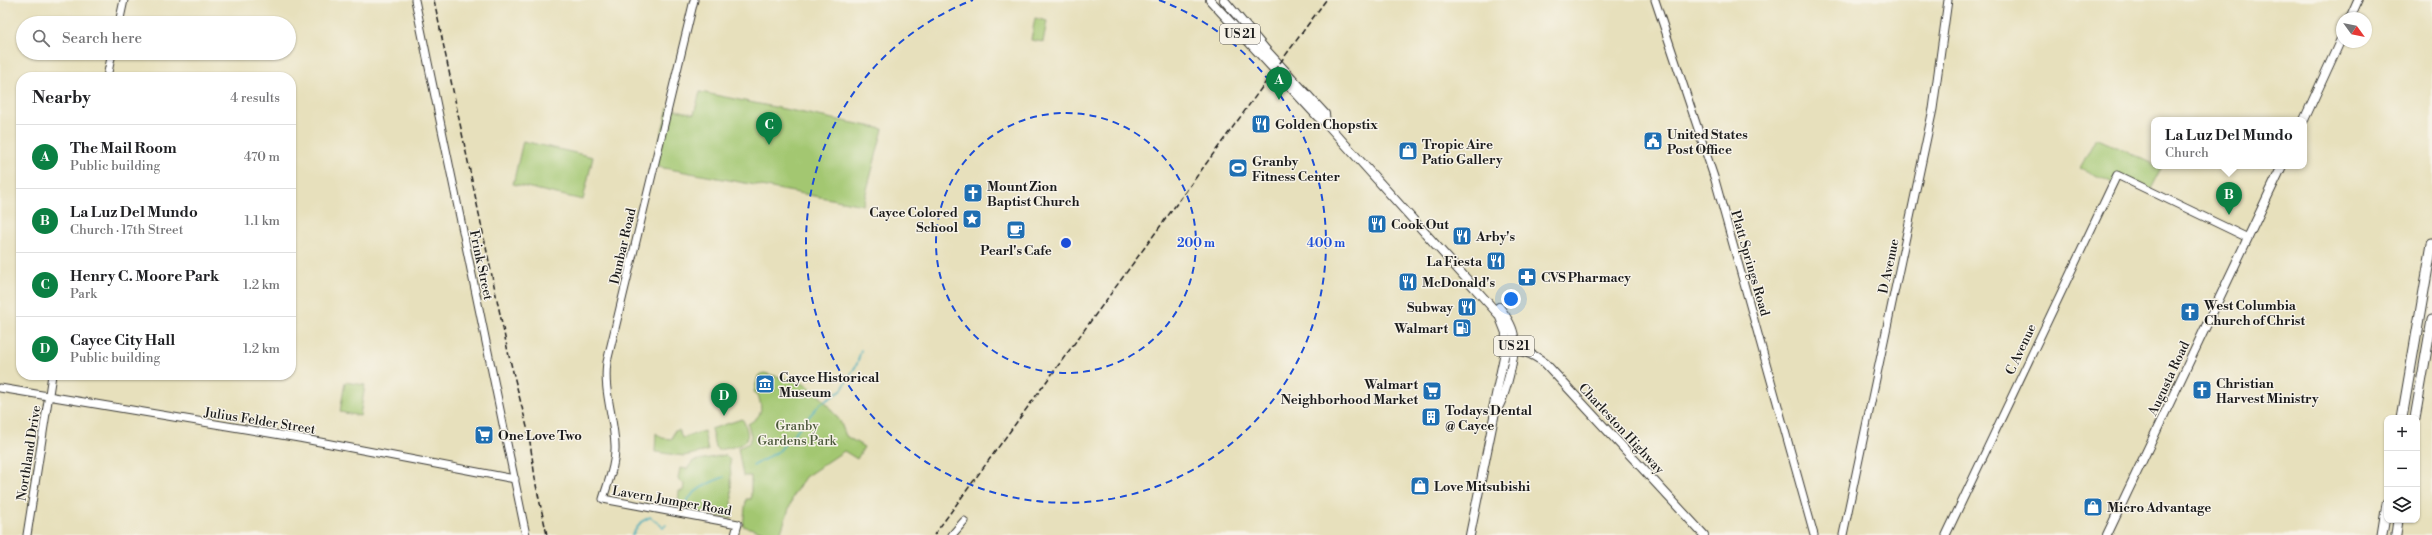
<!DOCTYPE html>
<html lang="en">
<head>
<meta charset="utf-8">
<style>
	body { margin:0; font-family:"Libre Bodoni",serif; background:#f2f2f2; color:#202124 }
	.controls { position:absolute; right:12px; bottom:12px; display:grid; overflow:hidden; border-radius:8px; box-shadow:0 1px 3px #0004 }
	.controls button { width:36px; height:36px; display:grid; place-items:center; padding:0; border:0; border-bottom:1px solid #e0e0e0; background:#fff; color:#202124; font:20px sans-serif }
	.compass { position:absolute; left:2336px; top:12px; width:36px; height:36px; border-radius:50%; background:#fff; box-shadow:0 1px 3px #0004; rotate:123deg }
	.you { position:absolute; left:1511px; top:299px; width:14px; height:14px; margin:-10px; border:3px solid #fff; border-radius:50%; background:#1a73e8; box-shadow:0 0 0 6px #1a73e833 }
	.badge { display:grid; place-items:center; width:26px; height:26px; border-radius:50%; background:#0b8043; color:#fff; font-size:13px; font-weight:700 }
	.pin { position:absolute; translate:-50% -33px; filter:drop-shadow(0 1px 2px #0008) }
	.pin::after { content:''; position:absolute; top:21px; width:14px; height:12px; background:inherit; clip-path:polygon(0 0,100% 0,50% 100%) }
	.popup { position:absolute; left:2151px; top:117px; width:156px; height:52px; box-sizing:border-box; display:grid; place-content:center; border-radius:8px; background:#fff; filter:drop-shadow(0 1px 3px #0005); font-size:13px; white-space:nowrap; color:#757577 }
	.popup b { font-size:15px; color:#202124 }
	.popup::after { content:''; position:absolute; left:50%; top:100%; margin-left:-8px; border:8px solid transparent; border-top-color:#fff }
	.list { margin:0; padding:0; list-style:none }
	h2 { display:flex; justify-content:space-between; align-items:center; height:52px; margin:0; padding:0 16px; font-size:17px }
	h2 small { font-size:13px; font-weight:400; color:#757577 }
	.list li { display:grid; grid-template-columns:26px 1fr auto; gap:12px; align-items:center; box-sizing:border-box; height:64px; padding:0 16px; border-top:1px solid #e0e0e0 }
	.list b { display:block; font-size:15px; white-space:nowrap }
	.list p { margin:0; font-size:13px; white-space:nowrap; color:#757577 }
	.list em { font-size:13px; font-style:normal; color:#757577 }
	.icon { flex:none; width:22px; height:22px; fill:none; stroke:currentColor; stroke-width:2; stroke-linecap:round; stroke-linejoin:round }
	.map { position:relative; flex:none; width:2432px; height:535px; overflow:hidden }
	.search { position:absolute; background:#fff; box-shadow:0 1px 3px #0004; left:16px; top:16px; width:280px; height:44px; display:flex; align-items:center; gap:10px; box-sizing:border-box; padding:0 14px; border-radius:22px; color:#757577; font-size:15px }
	.panel { position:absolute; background:#fff; box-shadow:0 1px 3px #0004; left:16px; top:72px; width:280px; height:308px; border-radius:16px }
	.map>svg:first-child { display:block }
</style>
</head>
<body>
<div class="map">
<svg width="2432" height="535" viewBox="0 0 2432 535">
	<rect width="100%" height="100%" fill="#f7f3e8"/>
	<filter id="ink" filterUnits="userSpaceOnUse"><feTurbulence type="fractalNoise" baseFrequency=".025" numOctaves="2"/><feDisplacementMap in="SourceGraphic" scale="8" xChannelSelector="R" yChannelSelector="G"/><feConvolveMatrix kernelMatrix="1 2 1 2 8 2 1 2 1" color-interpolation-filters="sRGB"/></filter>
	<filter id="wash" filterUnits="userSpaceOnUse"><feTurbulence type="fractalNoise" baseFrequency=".012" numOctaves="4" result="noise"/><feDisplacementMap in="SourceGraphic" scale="16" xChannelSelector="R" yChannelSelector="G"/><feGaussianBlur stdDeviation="0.9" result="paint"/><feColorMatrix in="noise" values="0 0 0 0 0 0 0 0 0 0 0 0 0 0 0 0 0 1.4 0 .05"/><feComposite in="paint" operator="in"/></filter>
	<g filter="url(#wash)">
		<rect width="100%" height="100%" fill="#e7e0bc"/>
		<!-- green -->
		<g fill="#a3c771" stroke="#607246">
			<path d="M1035 18 1047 21 1043 42 1031 40Z"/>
			<path d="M700 92 883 129 863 205 653 166 668 108 694 114Z"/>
			<path d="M2096 138 2154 164V166L2162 168 2150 191 2117 175 2113 183 2080 168Z"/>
			<path d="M523 141 593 157 583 200 513 184Z"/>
			<path d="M764 373 806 384 823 399 840 421 846 436 864 447 857 459 844 451 805 477 794 494 780 535H773L743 526 746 499H751V476H743L738 448 749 443 751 436 748 424C762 416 763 410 758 395L754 392 758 376Z"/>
			<path d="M345 382 365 385 360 416 340 412Z"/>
			<path d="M742 419C745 423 746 426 747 431 751 447 730 447 718 450L715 447 711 429Z"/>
			<path d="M679 430 682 438 704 431 708 451 684 456 655 452 656 433 662 438 672 439 674 431Z"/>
			<path d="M725 455 730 460 733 517 730 518 678 509 679 491H683L684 484 678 479 680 468 687 469 693 461Z"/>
		</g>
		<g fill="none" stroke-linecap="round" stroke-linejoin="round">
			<!-- stream -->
			<g stroke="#3dabbc" stroke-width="1.5">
				<path d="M753 466 779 451 820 404 841 391 857 364 861 350"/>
				<path d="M684 506C692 490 708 483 724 477"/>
				<path d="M632 535 641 522 650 517 663 527 666 525"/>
			</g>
		</g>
	</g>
	<g filter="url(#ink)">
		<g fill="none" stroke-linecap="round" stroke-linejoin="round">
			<defs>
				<g id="secondary">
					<path d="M415 0 526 535"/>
					<path d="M694 0 607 362C603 391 614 417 615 445 616 464 608 482 603 499L738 524 735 535"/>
					<path d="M1655 0 1715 180 1814 535"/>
					<path d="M119 23 124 0"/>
					<path d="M107 77 112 53"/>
					<path d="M0 388 299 438 515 479"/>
					<path d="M27 535 52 375"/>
					<path d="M952 535 964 521"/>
					<path d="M1843 535 1933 109 1948 0"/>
					<path d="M1946 535 2117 175 2248 238"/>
				</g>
				<g id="primary">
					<path d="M1210 0 1318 117 1326 123 1499 315 1506 333 1505 352 1493 409 1495 412 1470 535"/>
					<path d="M1224 0 1266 50 1325 114 1326 123"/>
					<path d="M2350 18 2358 0"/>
					<path d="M2304 120 2342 37"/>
					<path d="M1505 352C1521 348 1533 354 1545 363L1704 535"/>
					<path d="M1495 412C1505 400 1516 353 1514 337 1513 326 1506 316 1499 307"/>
					<path d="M2107 535 2282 166"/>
				</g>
				<g id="highway">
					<path d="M2402 418 2432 244"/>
					<path d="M2415 418 2432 320"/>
					<path d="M2382 535 2387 504"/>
					<path d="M2396 535 2398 520"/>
				</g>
			</defs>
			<!-- secondary casing -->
			<use href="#secondary" stroke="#3a3934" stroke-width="9"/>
			<!-- primary casing -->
			<use href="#primary" stroke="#3a3934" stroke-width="10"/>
			<!-- highway casing -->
			<use href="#highway" stroke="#3a3934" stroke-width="11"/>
			<!-- secondary -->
			<use href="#secondary" stroke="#fff" stroke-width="7"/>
			<!-- primary -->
			<use href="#primary" stroke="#fff" stroke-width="8"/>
			<!-- highway -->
			<use href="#highway" stroke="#fff" stroke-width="9"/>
			<!-- rail -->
			<g stroke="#1c1c1c" stroke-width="1.5" stroke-dasharray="6 3" stroke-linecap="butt">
				<path d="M434 0 508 352 529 435 536 485 547 535"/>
				<path d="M934 535 1326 0"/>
			</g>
		</g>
	</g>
	<!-- distance rings -->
	<g fill="none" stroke="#1d4ed8" stroke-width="2" stroke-dasharray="7 5">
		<circle cx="1066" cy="243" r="130"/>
		<path d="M1159 0A260 260 0 1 1 973 0"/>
	</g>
	<!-- icons -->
	<defs>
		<symbol id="restaurant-square" viewBox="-11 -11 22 22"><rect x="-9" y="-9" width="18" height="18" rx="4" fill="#1f6fb2" stroke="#f7f3e8"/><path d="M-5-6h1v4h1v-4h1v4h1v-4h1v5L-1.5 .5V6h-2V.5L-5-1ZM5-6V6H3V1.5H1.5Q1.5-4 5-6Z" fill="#fff"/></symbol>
		<symbol id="civic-square" viewBox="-11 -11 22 22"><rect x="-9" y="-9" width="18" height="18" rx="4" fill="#1f6fb2" stroke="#f7f3e8"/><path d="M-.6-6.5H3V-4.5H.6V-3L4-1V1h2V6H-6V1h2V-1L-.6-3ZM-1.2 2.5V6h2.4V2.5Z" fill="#fff"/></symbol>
		<symbol id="shop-square" viewBox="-11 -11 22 22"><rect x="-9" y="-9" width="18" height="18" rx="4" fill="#1f6fb2" stroke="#f7f3e8"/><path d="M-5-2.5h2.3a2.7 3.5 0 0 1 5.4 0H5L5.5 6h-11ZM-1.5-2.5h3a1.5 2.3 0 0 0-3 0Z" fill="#fff"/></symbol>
		<symbol id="stadium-square" viewBox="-11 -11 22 22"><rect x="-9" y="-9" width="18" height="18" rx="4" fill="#1f6fb2" stroke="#f7f3e8"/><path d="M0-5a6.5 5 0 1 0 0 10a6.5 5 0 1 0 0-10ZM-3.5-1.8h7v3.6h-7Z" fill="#fff"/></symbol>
		<symbol id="church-square" viewBox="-11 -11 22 22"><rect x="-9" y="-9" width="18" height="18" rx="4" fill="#1f6fb2" stroke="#f7f3e8"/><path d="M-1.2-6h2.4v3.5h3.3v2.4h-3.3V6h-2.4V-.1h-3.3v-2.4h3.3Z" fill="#fff"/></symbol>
		<symbol id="sight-square" viewBox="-11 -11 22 22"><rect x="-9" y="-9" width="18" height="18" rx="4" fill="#1f6fb2" stroke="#f7f3e8"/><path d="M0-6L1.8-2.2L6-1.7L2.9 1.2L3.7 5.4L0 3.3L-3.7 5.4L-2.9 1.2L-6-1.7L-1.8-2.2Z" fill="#fff"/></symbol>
		<symbol id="cafe-square" viewBox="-11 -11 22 22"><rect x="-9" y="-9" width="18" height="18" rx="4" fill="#1f6fb2" stroke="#f7f3e8"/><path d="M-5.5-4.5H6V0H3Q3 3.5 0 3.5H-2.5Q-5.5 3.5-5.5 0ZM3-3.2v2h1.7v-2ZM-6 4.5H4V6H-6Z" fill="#fff"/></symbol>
		<symbol id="pharmacy-square" viewBox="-11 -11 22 22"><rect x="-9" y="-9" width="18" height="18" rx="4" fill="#1f6fb2" stroke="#f7f3e8"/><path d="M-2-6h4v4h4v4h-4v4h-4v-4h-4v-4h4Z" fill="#fff"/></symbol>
		<symbol id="fuel-square" viewBox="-11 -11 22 22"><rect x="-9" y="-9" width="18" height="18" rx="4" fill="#1f6fb2" stroke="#f7f3e8"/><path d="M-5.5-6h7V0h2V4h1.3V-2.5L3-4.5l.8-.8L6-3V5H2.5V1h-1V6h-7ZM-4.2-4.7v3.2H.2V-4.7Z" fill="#fff"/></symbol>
		<symbol id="museum-square" viewBox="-11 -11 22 22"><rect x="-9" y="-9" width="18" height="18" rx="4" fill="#1f6fb2" stroke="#f7f3e8"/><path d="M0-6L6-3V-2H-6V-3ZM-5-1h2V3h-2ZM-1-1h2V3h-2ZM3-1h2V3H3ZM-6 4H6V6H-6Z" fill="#fff"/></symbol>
		<symbol id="supermarket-square" viewBox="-11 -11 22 22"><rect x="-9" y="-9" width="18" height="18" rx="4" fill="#1f6fb2" stroke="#f7f3e8"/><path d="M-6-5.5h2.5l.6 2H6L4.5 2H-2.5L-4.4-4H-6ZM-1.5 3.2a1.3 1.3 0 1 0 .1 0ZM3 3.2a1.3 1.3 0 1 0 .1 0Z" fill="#fff"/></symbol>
		<symbol id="building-square" viewBox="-11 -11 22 22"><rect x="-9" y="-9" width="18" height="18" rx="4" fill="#1f6fb2" stroke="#f7f3e8"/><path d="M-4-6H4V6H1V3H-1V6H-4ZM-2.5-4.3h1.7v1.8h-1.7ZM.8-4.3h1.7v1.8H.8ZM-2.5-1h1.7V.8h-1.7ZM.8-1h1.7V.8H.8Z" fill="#fff"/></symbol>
	</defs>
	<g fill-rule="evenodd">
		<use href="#restaurant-square" x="1250" y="113" width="22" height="22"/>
		<use href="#civic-square" x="1642" y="130" width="22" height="22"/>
		<use href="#shop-square" x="1397" y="140" width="22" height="22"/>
		<use href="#stadium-square" x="1227" y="157" width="22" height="22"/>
		<use href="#church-square" x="962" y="182" width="22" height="22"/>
		<use href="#sight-square" x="961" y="208" width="22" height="22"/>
		<use href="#restaurant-square" x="1366" y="213" width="22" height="22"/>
		<use href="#cafe-square" x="1005" y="219" width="22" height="22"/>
		<use href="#restaurant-square" x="1451" y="225" width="22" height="22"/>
		<use href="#restaurant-square" x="1485" y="250" width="22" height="22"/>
		<use href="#pharmacy-square" x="1516" y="266" width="22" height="22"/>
		<use href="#restaurant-square" x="1397" y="271" width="22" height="22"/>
		<use href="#restaurant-square" x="1456" y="296" width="22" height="22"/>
		<use href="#church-square" x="2179" y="301" width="22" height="22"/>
		<use href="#fuel-square" x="1451" y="317" width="22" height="22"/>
		<use href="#museum-square" x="754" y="373" width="22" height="22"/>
		<use href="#church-square" x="2191" y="379" width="22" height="22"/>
		<use href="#supermarket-square" x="1421" y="380" width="22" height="22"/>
		<use href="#building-square" x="1420" y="406" width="22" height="22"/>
		<use href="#supermarket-square" x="473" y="424" width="22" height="22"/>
		<use href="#shop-square" x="1409" y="475" width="22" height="22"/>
		<use href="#shop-square" x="2082" y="496" width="22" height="22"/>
	</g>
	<g text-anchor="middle" stroke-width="3" stroke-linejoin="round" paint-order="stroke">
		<!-- shield labels -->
		<g fill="#f7f3e8" stroke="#5e5c59" stroke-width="1">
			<rect x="1220" y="24" width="40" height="20" rx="3"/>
			<rect x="1494" y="336" width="40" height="20" rx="3"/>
		</g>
		<g font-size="12" font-weight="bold" fill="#1c1c1c">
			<text x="1240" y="38">US 21</text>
			<text x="1514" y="350">US 21</text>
		</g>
		<!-- poi labels -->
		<g font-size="13" font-weight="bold" fill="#1c1c1c" stroke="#f7f3e8" text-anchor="start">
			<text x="1275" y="129">Golden Chopstix</text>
			<text x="1667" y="139">United States<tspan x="1667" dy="15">Post Office</tspan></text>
			<text x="1422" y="149">Tropic Aire<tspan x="1422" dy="15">Patio Gallery</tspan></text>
			<text x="1252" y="166">Granby<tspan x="1252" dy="15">Fitness Center</tspan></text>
			<text x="987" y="191">Mount Zion<tspan x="987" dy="15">Baptist Church</tspan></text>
			<text x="958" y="217" text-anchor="end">Cayce Colored<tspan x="958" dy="15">School</tspan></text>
			<text x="1391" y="229">Cook Out</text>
			<text x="1476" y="241">Arby's</text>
			<text x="1016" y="255" text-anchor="middle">Pearl's Cafe</text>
			<text x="1482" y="266" text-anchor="end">La Fiesta</text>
			<text x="1541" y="282">CVS Pharmacy</text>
			<text x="1422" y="287">McDonald's</text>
			<text x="2204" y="310">West Columbia<tspan x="2204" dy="15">Church of Christ</tspan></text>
			<text x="1453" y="312" text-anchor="end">Subway</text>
			<text x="1448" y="333" text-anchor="end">Walmart</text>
			<text x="779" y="382">Cayce Historical<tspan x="779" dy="15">Museum</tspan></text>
			<text x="2216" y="388">Christian<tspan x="2216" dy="15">Harvest Ministry</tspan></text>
			<text x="1418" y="389" text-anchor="end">Walmart<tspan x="1418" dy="15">Neighborhood Market</tspan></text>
			<text x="1445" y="415">Todays Dental<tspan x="1445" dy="15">@ Cayce</tspan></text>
			<text x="498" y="440">One Love Two</text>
			<text x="1434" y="491">Love Mitsubishi</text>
			<text x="2107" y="512">Micro Advantage</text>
		</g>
		<!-- street labels -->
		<g font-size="13" fill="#1c1c1c" stroke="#f7f3e8">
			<text transform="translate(622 246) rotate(-77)" y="5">Dunbar Road</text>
			<text transform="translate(1751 263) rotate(74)" y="5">Platt Springs Road</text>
			<text transform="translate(482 265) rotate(78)" y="5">Frink Street</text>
			<text transform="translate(1888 266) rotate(-78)" y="5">D Avenue</text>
			<text transform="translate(2020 349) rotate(-65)" y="5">C Avenue</text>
			<text transform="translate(2168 378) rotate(-65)" y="5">Augusta Road</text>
			<text transform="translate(260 420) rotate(9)" y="5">Julius Felder Street</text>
			<text transform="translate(1622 428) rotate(47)" y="5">Charleston Highway</text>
			<text transform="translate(28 453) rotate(-81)" y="5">Northland Drive</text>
			<text transform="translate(672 500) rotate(10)" y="5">Lavern Jumper Road</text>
		</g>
		<!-- park labels -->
		<g font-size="13" fill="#4b583a" stroke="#f7f3e8">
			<text x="797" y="430">Granby<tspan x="797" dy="15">Gardens Park</tspan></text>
		</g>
	</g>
	<circle cx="1066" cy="243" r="6" fill="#1d4ed8" stroke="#f7f3e8" stroke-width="2"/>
	<g font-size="12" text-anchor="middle" font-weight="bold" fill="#1d4ed8" stroke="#f7f3e8" stroke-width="3" stroke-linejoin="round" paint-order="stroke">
		<text x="1196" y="247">200 m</text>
		<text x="1326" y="247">400 m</text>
	</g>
</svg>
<div class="controls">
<button>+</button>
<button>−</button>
<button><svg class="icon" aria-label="layers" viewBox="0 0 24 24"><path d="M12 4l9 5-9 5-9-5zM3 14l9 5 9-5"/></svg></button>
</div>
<svg class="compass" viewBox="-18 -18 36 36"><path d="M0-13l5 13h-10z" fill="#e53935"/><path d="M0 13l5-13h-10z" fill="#757577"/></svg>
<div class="you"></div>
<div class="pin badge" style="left:1279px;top:100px">A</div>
<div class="pin badge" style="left:2229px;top:215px">B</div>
<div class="popup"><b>La Luz Del Mundo</b>Church</div>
<div class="pin badge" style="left:769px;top:145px">C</div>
<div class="pin badge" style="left:724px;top:416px">D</div>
<div class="search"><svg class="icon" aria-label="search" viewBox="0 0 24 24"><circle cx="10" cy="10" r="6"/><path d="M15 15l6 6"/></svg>Search here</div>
<section class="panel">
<h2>Nearby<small>4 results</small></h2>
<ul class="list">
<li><span class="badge">A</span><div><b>The Mail Room</b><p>Public building</p></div><em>470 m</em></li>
<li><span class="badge">B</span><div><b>La Luz Del Mundo</b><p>Church · 17th Street</p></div><em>1.1 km</em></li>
<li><span class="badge">C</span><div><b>Henry C. Moore Park</b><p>Park</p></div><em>1.2 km</em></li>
<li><span class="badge">D</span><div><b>Cayce City Hall</b><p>Public building</p></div><em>1.2 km</em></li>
</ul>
</section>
</div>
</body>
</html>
